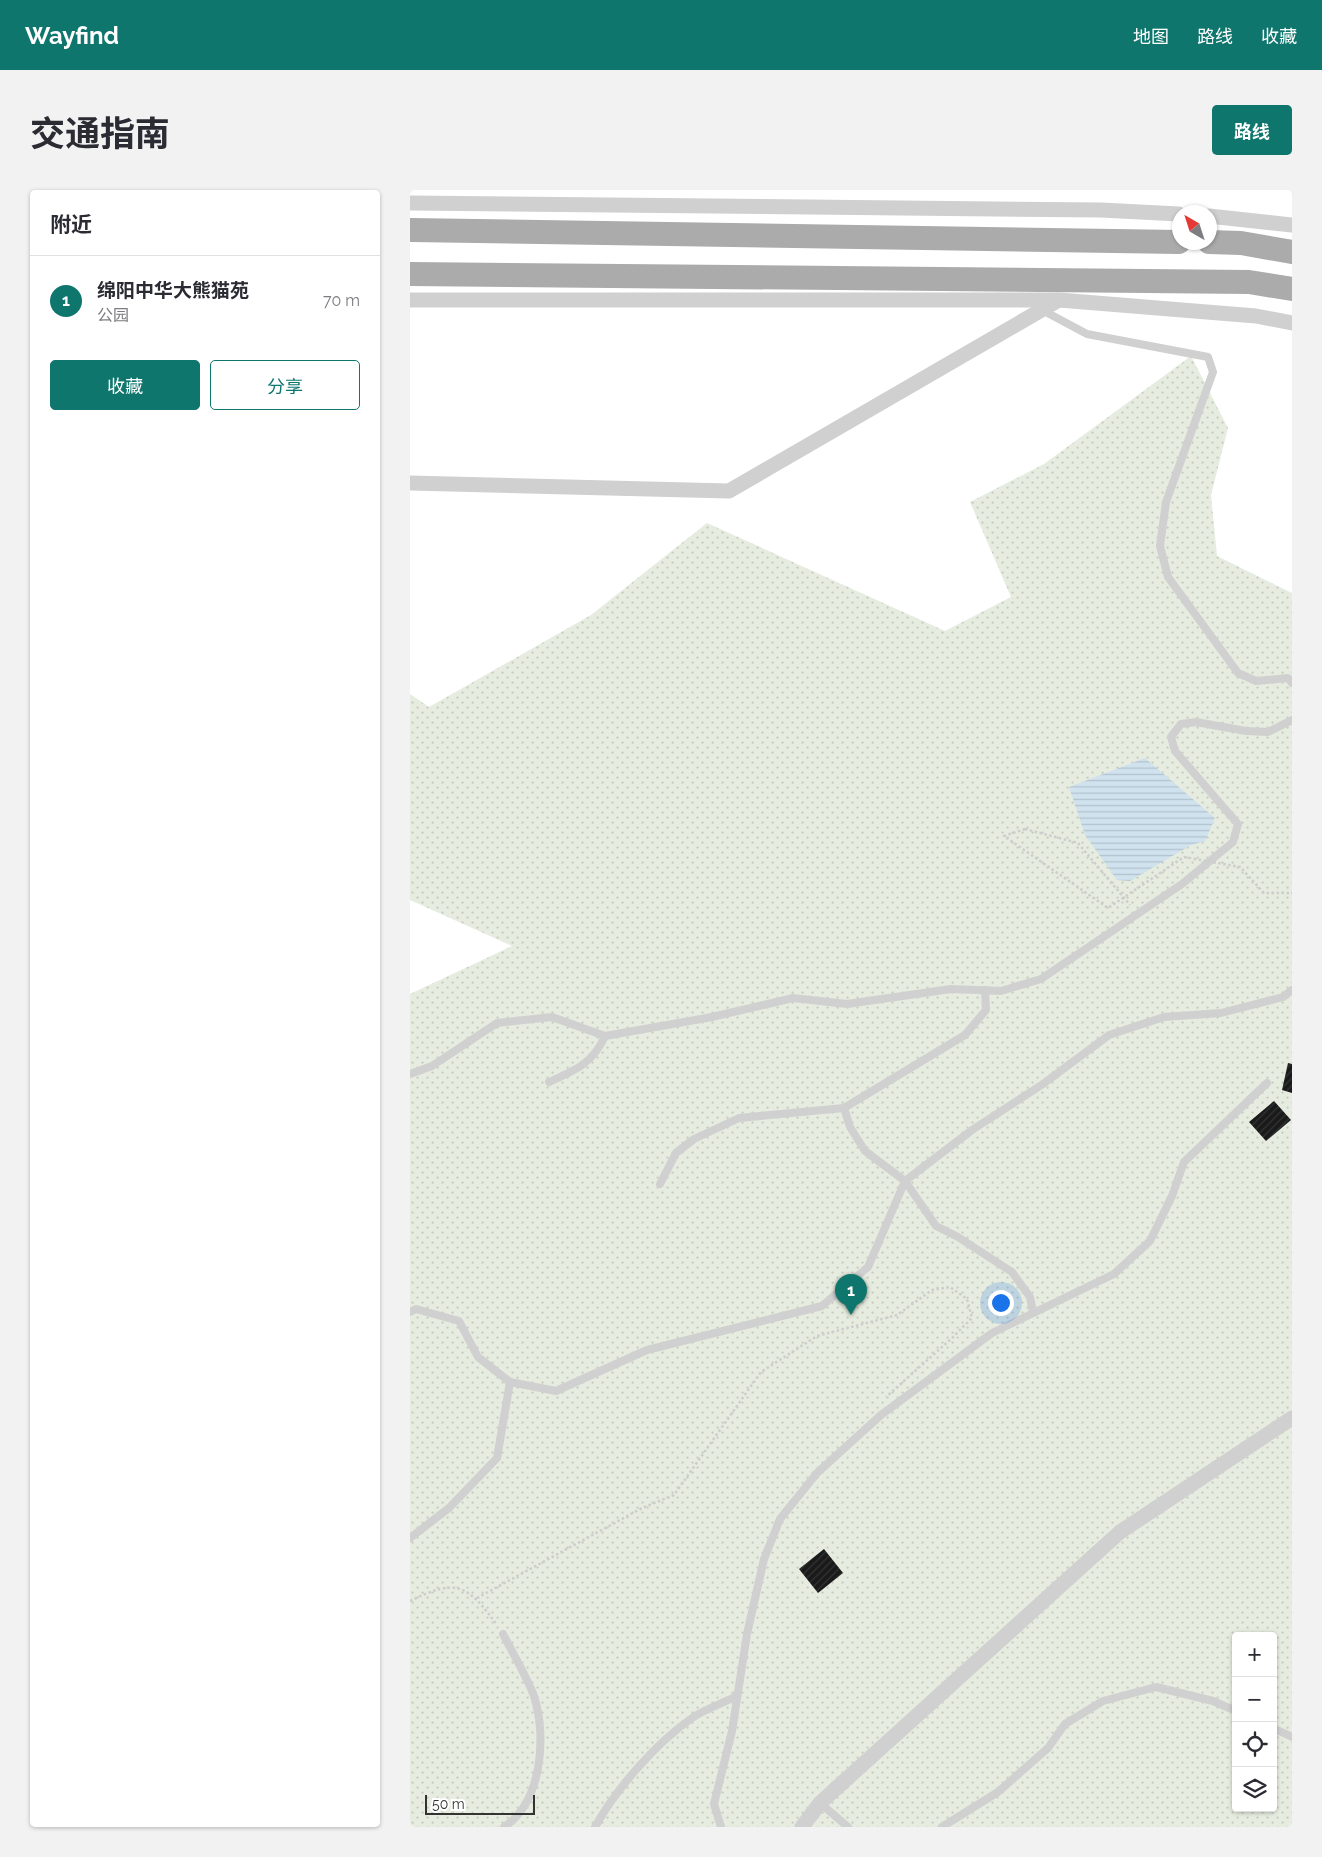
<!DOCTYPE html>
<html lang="zh">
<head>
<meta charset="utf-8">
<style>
	body { margin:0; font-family:Raleway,"Noto Sans SC",sans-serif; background:#f2f2f3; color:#2b2b33 }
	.controls { position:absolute; right:15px; bottom:15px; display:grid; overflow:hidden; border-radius:5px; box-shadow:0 1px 4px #0004 }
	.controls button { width:45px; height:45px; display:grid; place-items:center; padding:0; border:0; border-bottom:1px solid #e1e1e2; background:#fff; color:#2b2b33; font:25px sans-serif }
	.compass { position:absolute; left:762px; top:15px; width:45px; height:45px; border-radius:50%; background:#fff; box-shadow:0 1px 4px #0004; rotate:321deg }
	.scale { position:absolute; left:15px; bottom:12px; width:110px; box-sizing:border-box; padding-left:5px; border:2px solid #333; border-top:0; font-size:14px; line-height:18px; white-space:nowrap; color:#333; -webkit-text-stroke:4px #fff; paint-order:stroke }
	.you { position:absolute; left:590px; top:1112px; width:18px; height:18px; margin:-12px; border:4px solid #fff; border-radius:50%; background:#1a73e8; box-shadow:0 0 0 8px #1a73e833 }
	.badge { display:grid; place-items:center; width:32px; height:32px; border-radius:50%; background:#0f766e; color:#fff; font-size:16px; font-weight:700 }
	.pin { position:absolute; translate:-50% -41px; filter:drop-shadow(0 1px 2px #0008) }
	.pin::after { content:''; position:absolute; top:26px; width:18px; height:15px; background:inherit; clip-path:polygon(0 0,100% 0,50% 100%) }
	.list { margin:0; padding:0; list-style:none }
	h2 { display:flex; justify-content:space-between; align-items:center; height:65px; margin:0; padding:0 20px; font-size:21px }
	h2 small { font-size:16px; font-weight:400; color:#7c7c81 }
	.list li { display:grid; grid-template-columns:32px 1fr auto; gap:15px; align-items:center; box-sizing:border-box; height:90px; padding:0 20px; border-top:1px solid #e1e1e2 }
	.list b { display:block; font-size:19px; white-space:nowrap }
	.list p { margin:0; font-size:16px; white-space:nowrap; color:#7c7c81 }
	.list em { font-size:16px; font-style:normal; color:#7c7c81 }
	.actions { display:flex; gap:10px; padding:15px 20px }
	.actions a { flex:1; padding:11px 0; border:1px solid #0f766e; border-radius:5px; text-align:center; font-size:18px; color:#0f766e }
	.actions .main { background:#0f766e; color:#fff }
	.icon { flex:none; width:28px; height:28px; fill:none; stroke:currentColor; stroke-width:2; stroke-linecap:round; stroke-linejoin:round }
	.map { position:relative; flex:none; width:882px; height:1637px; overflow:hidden; border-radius:5px }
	header { display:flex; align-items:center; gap:30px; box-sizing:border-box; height:70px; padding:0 25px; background:#0f766e; color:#fff }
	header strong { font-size:24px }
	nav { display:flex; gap:28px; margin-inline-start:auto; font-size:18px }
	.intro { display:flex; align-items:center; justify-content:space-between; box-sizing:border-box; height:120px; padding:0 30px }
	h1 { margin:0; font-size:35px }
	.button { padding:12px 22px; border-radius:5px; background:#0f766e; color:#fff; font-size:18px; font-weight:700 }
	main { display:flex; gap:30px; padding:0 30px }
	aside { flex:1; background:#fff; border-radius:5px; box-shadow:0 1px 4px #0004 }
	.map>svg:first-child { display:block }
</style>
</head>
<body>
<header>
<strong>Wayfind</strong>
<nav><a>地图</a><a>路线</a><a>收藏</a></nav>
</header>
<div class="intro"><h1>交通指南</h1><a class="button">路线</a></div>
<main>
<aside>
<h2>附近<small></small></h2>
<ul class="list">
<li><span class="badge">1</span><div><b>绵阳中华大熊猫苑</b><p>公园</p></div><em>70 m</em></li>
</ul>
<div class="actions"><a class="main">收藏</a><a>分享</a></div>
</aside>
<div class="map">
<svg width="882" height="1637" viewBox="0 0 882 1637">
	<defs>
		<pattern id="park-dots" width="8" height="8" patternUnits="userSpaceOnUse" patternTransform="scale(1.25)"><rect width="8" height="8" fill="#e6ecdf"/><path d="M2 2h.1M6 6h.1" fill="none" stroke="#c6cbc0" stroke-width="1.8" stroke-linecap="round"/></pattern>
		<pattern id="water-rules" width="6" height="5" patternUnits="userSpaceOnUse" patternTransform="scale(1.25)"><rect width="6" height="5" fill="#cfe2ee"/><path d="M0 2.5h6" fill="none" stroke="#b2c2cd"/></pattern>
		<pattern id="building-hatch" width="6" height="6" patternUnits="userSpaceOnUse" patternTransform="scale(1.25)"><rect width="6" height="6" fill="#1a1a1a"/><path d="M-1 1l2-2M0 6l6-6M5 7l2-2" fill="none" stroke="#333"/></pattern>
	</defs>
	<rect width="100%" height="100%" fill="#fff"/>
	<!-- park -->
	<path fill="url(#park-dots)" fill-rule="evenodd" d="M781 166 818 238 801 305 807 366 882 403V1637H0V804L102 756 0 710V504L19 517 181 425 297 333 535 441 601 407 560 312 634 274ZM826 1446H863V1618H826Z"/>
	<!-- water -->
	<path fill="url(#water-rules)" d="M735 568 805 628 795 651 781 655 720 691 707 690 675 645 659 597Z"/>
	<!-- building -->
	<g fill="url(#building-hatch)">
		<path d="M878 873 882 874V903L872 900Z"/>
		<path d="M864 911 881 930 856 951 839 932Z"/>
		<path d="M414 1359 433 1383 408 1403 389 1379Z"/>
	</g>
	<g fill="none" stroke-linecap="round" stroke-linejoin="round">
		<!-- path -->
		<g stroke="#cdcdcd" stroke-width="2.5" stroke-dasharray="2.5 2.5" stroke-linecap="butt">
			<path d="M615 639 668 653 720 715"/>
			<path d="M67 1408 232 1318 264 1305 351 1182 407 1146 487 1125 522 1100 540 1097 557 1109 562 1128 541 1149 476 1207"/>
			<path d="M0 1411C47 1388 57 1394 87 1435"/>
		</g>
		<!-- service -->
		<g stroke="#d0d0d0" stroke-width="8">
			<path d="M632 120 677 144 798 167 803 182 756 312 750 356 758 387 828 483 846 491 878 488 882 493"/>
			<path d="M0 884 22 876 87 833 142 827 195 846 302 827 383 808 437 814 541 799 591 801 631 789 772 694 823 652 828 634 765 561 761 547 771 534 786 532 836 541 858 542 882 530"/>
			<path d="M139 892C166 880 183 873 195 846"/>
			<path d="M434 918 440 937 455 961 495 991 526 1036 548 1047 602 1082 620 1107 623 1122"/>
			<path d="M250 994 266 963 284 949 329 928 434 918 555 845 576 820 575 800"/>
			<path d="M0 1122 6 1119 49 1131 68 1167 100 1192 146 1201 237 1160 412 1116 458 1077 495 991 562 940 633 894 699 845 754 827 811 823 873 807 882 800"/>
			<path d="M0 1348 39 1318 87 1268 100 1192"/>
			<path d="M93 1444C103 1464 116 1485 124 1506 137 1547 132 1612 94 1637"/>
			<path d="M863 1538 882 1547"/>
			<path d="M410 1613 438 1637"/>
			<path d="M185 1637C206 1599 246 1553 282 1528 295 1519 313 1513 327 1506"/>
			<path d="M311 1637 304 1614 322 1541 337 1444 354 1369 370 1329 407 1283 471 1225 582 1143 704 1084 740 1051 762 1006 774 972 857 893"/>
			<path d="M532 1637 588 1602 638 1558 655 1534 693 1511 746 1497 803 1511 826 1521"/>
		</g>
		<!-- minor -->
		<g stroke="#d0d0d0" stroke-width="15">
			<path d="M0 13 691 20 769 24"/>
			<path d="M799 26 882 35"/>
			<path d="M0 110H649L846 126 882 133"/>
			<path d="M0 293 319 301 647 111"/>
			<path d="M392 1637 410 1613 710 1342 882 1228"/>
		</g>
		<!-- primary -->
		<g stroke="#ababab" stroke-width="24">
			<path d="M0 40 769 52"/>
			<path d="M799 52 831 53 882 62"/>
			<path d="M0 84 839 92 882 99"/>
		</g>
		<!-- path-bridge -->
		<path stroke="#cdcdcd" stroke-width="2.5" stroke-dasharray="2.5 2.5" stroke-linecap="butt" d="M615 639 594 646 698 718 774 667 830 677 854 703H882"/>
	</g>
</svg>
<div class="controls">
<button>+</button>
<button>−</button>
<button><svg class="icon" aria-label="locate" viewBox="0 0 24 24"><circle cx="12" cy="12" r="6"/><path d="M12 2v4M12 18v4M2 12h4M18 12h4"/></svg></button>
<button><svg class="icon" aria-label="layers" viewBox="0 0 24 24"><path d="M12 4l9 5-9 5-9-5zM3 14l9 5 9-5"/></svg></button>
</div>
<svg class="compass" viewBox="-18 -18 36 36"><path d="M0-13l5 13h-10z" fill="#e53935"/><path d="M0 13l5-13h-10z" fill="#7c7c81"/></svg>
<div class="scale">50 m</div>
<div class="you"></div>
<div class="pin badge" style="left:441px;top:1125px">1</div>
</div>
</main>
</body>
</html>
